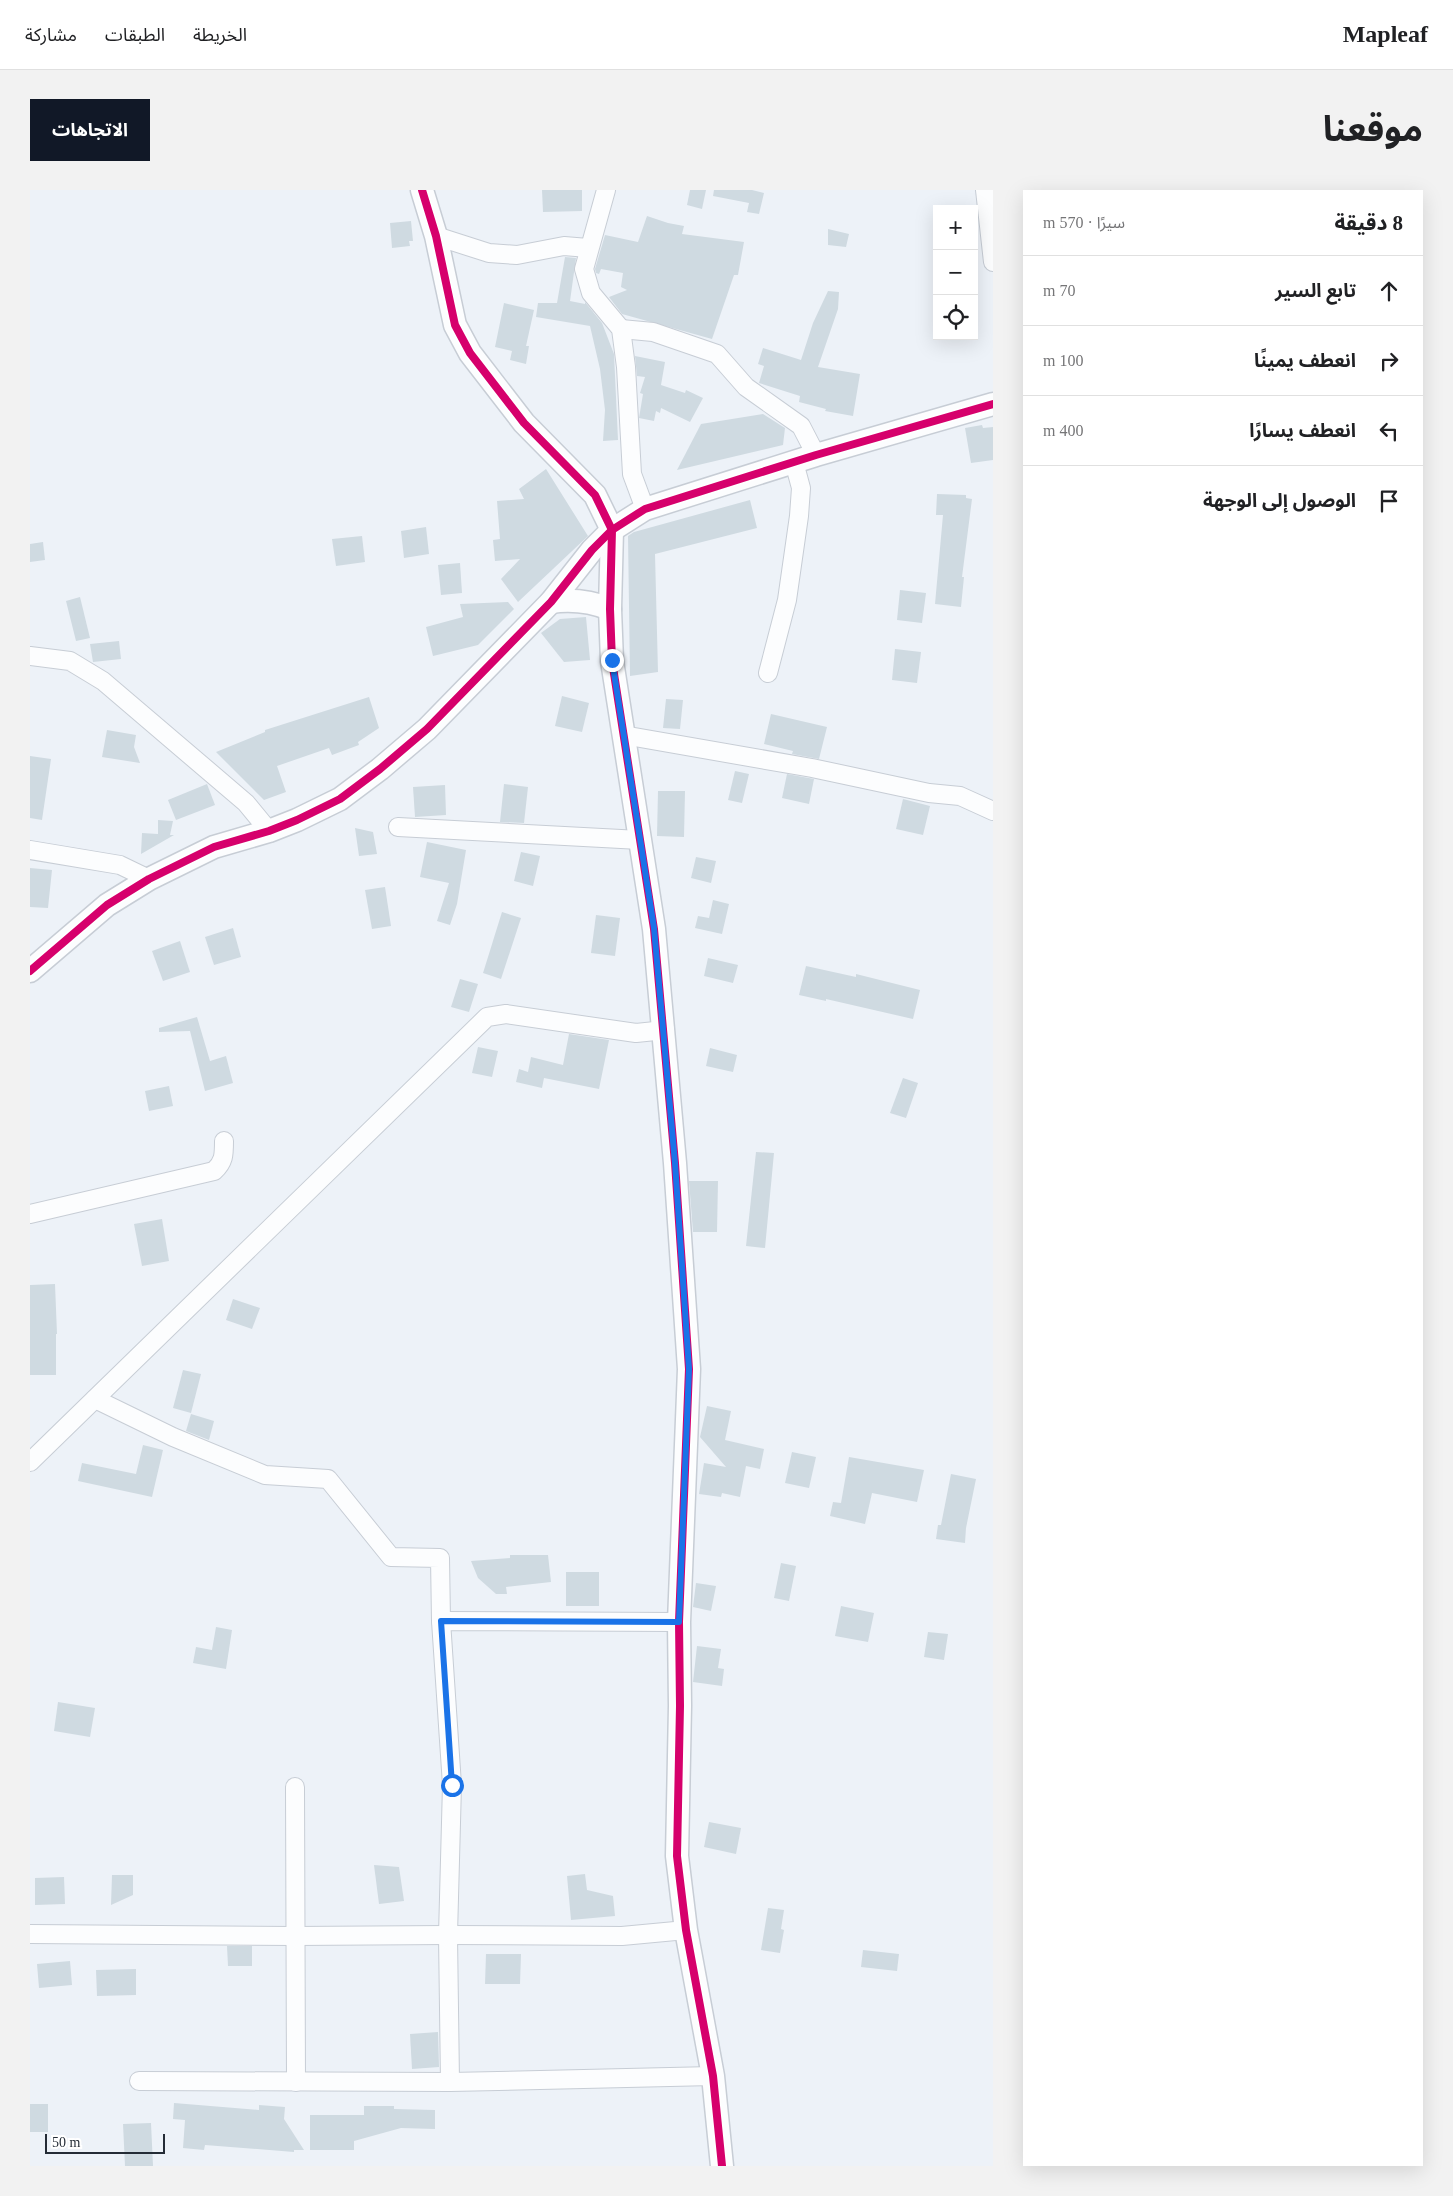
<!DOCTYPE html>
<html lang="ar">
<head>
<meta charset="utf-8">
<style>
	body { margin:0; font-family:"Times New Roman","Noto Sans Arabic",serif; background:#f2f2f2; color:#202124; direction:rtl }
	.controls { position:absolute; right:15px; top:15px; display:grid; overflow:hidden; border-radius:0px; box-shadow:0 5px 20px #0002 }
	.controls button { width:45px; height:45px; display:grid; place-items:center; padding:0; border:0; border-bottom:1px solid #e0e0e0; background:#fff; color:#202124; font:25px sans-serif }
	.scale { position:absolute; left:15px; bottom:12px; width:120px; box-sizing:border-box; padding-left:5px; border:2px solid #242c36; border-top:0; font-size:14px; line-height:18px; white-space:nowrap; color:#242c36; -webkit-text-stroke:4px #fff; paint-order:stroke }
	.stop { position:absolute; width:15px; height:15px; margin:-11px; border:4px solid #1a73e8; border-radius:50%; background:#fff }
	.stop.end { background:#1a73e8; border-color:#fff; box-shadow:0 1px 5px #0008 }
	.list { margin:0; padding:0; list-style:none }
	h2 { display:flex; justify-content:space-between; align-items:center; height:65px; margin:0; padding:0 20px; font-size:21px }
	h2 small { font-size:16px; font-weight:400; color:#757577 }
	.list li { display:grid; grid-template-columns:32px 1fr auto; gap:15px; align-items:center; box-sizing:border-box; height:70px; padding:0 20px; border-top:1px solid #e0e0e0 }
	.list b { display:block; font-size:19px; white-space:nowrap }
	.list em { font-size:16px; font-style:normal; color:#757577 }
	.icon { flex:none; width:28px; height:28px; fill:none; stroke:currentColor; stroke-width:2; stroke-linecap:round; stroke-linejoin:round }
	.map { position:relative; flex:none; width:963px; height:1976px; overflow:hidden; direction:ltr; border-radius:0px }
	header { display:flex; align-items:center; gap:30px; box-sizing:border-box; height:70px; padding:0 25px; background:#fff; border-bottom:1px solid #e0e0e0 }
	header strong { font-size:24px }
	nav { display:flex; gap:28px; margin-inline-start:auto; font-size:18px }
	.intro { display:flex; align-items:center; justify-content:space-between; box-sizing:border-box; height:120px; padding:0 30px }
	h1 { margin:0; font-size:35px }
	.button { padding:12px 22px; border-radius:0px; background:#111827; color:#fff; font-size:18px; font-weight:700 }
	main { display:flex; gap:30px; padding:0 30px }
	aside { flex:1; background:#fff; border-radius:0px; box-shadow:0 5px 20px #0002 }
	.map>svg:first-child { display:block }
</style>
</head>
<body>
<header>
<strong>Mapleaf</strong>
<nav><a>الخريطة</a><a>الطبقات</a><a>مشاركة</a></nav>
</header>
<div class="intro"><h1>موقعنا</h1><a class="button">الاتجاهات</a></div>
<main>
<aside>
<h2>8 دقيقة<small>سيرًا · 570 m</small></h2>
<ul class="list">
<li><svg class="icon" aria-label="ahead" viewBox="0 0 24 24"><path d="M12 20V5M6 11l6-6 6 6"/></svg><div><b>تابع السير</b></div><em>70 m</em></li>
<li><svg class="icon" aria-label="right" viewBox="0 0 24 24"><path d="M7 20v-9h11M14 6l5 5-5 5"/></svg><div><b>انعطف يمينًا</b></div><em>100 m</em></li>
<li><svg class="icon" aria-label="left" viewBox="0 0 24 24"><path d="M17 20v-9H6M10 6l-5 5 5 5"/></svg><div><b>انعطف يسارًا</b></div><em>400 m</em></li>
<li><svg class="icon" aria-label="arrive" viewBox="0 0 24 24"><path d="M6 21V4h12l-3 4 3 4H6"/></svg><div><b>الوصول إلى الوجهة</b></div></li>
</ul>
</aside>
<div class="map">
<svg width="963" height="1976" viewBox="0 0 963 1976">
	<rect width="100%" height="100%" fill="#edf2f8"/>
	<!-- building -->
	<g fill="#cfdae1">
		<path d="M512 0H552V21L513 22Z"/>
		<path d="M660 0H676L672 19 657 15Z"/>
		<path d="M684 0H722L734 3 729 24 717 22 719 13 683 6Z"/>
		<path d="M617 26 638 33 654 36 652 44 714 52 708 85H704L682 149 592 124 579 107 597 100 591 97 593 83 571 79 569 84 566 83 565 79 575 45 608 52Z"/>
		<path d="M381 31 383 51H379L380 56 362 58 360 33Z"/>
		<path d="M798 39 819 44 816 57 798 55Z"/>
		<path d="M535 67 546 68 540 111 555 114V112L572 133 584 164 588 250 573 251 575 220 570 179 560 136 506 127 508 113H527Z"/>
		<path d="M798 101 809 102 808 119 788 177 830 184 823 226 795 221 796 219 769 212 770 206 729 193 734 176 728 174 733 158 771 170 783 133Z"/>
		<path d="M474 113 504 120 496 156H499L496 174 480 170 482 161 465 157Z"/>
		<path d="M605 166 635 172 631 195 655 203 656 200 673 208 660 232 631 218 630 223 626 221 624 231 609 228 613 204 610 203 615 187 607 186Z"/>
		<path d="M733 224 755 238 753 255 647 280 671 234Z"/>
		<path d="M952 235 953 238 963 237V270L941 273 935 238Z"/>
		<path d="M516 279 558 346 488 412 471 389 490 369 465 371 463 350 470 349 467 311 494 309 489 299Z"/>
		<path d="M907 304 936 305V308L942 309 932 387H934L931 417 905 414 913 325H906Z"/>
		<path d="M720 310 727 338 625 364 628 482 600 486 598 346 604 342Z"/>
		<path d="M396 337 399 364 374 368 371 341Z"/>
		<path d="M332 346 335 372 306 376 302 349Z"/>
		<path d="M13 352 15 370 0 372V354Z"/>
		<path d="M430 373 432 403 411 405 408 375Z"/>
		<path d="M870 400 896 403 892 433 867 430Z"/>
		<path d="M50 407 60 448 46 451 36 411Z"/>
		<path d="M478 412 484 419 448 455 403 466 396 437 433 427 430 414Z"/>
		<path d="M556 427 560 470 534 472 511 443 530 429Z"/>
		<path d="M89 451 91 469 63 472 60 454Z"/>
		<path d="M865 459 891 462 887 493 862 490Z"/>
		<path d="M532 506 559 513 552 542 525 536Z"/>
		<path d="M339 507 349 538 328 552 329 555 302 565 299 558 247 576 256 602 234 610 186 562 235 542V540Z"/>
		<path d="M636 509 653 510 650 539 633 538Z"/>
		<path d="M741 524 797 537 789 569 762 564 763 561 734 554Z"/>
		<path d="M77 540 106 545 104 557 110 573 72 567Z"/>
		<path d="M0 566 21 569 12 630 0 628Z"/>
		<path d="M705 581 719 584 712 613 698 610Z"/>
		<path d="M757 584 784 589 779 614 752 608Z"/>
		<path d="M177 594 185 615 146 630 138 610Z"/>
		<path d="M474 594 498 597 494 633 470 632Z"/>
		<path d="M415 595 416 625 385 627 383 597Z"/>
		<path d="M628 601H655L654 647 627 646Z"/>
		<path d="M873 609 900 616 893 645 866 639Z"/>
		<path d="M128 630 143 631 140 645H144L111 664 112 643 128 644Z"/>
		<path d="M325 638 343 642 347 664 329 666Z"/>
		<path d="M397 652 436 660 427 714 420 735 407 731 419 693 390 687Z"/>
		<path d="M491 662 510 666 503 696 484 691Z"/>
		<path d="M666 667 686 671 681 693 661 688Z"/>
		<path d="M0 678 22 680 18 718 0 717Z"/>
		<path d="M355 697 361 736 342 739 335 700Z"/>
		<path d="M683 710 699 714 692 744 665 738 668 726 679 728Z"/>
		<path d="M472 722 491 728 471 789 453 783Z"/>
		<path d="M566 725 590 728 585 766 561 763Z"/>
		<path d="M203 738 211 767 184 775 175 747Z"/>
		<path d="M150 751 160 782 133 791 122 761Z"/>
		<path d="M678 768 708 775 703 793 674 786Z"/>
		<path d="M776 776 826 787V784L890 800 883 829 796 809V811L769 805Z"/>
		<path d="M430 789 448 794 439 822 421 817Z"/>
		<path d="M167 827 180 871 196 866 203 893 175 901 160 841 129 842V838Z"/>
		<path d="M539 844 579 850 569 899 514 888 512 898 486 892 489 879 498 882 501 867 533 875Z"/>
		<path d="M448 857 468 861 462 887 442 883Z"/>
		<path d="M680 858 707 865 703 882 676 876Z"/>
		<path d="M873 888 888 893 876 928 860 923Z"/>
		<path d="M139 896 143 916 119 921 115 901Z"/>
		<path d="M726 962 744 963 735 1058 716 1056Z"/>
		<path d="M659 991H688L687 1042H663Z"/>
		<path d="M132 1029 139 1071 112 1076 104 1034Z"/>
		<path d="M25 1094 27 1144H26V1185H0V1095Z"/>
		<path d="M203 1109 230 1118 222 1139 196 1130Z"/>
		<path d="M153 1180 171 1184 161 1223 143 1218Z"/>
		<path d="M677 1216 701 1221 695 1250 734 1259 730 1279 716 1276 710 1307 692 1303 691 1307 669 1304 674 1273 696 1277 670 1247Z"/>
		<path d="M161 1224 184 1231 179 1250 156 1241Z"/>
		<path d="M113 1255 133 1260 122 1307 48 1291 52 1273 106 1284Z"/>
		<path d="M762 1262 786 1267 779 1298 755 1293Z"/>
		<path d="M819 1267 894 1280 887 1312 842 1303 835 1334 800 1326 803 1312 811 1313Z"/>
		<path d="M921 1284 946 1289 936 1338 935 1353 906 1349 908 1335H911Z"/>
		<path d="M480 1365H518L521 1392 476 1397 477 1404H466L448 1388 441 1371 480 1368Z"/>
		<path d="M751 1373 766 1376 759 1411 744 1408Z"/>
		<rect x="536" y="1382" width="33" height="34"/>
		<path d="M666 1393 686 1396 681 1421 663 1417Z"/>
		<path d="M811 1416 844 1423 838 1452 805 1446Z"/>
		<path d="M186 1437 202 1440 196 1479 163 1473 166 1457 182 1460Z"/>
		<path d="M898 1442 918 1444 914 1470 894 1467Z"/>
		<path d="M667 1456 691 1459 688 1478 694 1479 692 1496 663 1492Z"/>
		<path d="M28 1512 65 1518 60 1547 24 1541Z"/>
		<path d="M679 1632 711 1638 706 1664 674 1657Z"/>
		<path d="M344 1675 369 1677 374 1711 349 1714Z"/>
		<path d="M555 1684 557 1700 583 1706 585 1726 541 1730 537 1686Z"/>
		<path d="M82 1685H103V1705L81 1715Z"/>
		<path d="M34 1687 35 1714 5 1715V1688Z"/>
		<path d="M738 1718 754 1720 751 1739 754 1740 750 1763 731 1760Z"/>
		<path d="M197 1756H222V1776H198Z"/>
		<path d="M833 1760 869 1764 867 1781 831 1777Z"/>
		<path d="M456 1764H491L490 1794H455Z"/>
		<path d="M40 1771 42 1795 9 1798 7 1774Z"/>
		<path d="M106 1779V1805L67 1806 66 1780Z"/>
		<path d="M408 1842 409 1877 382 1879 380 1844Z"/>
		<path d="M144 1913 229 1920V1915L255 1917 254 1929 274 1960H264V1962L175 1955 174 1960 153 1958 155 1930 143 1929Z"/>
		<rect x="0" y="1914" width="18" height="28"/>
		<path d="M334 1916H364V1919L405 1920V1939L371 1938 324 1951V1960H280V1925H334Z"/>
		<path d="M121 1933 123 1976H95L93 1934Z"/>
	</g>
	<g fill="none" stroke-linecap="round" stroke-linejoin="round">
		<defs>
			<g id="minor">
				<path d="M576 0 554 79 561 103 591 139 596 177 602 284 615 319"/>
				<path d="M955 0 963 72"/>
				<path d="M406 46 459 63 487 65 534 56 558 58"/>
				<path d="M591 139 623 142 687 164 716 197 771 236 786 265"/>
				<path d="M0 466 40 471 73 491 216 613 239 641"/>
				<path d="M738 483 757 410 769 326 771 298 764 272"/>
				<path d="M593 545 782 578 899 603 930 606 963 621"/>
				<path d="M368 637 610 650"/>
				<path d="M0 660 90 675 119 689"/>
				<path d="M0 1024 184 981C194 972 194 965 194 951"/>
				<path d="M65 1209 143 1247 235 1285 298 1289 361 1367 410 1368 411 1431"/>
				<path d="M0 1272 457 827 476 824 606 843 635 840"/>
				<path d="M265 1597 266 1892"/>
				<path d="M0 1744 264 1746 418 1745 592 1746 656 1740"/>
				<path d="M109 1891 420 1892 683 1886"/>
				<path d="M420 1892 418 1745 422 1595 411 1431 649 1432"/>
			</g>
			<g id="tertiary">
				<path d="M392 0 406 46 425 135 440 163 494 233 565 305 582 340 580 419 582 471 624 739 645 973 659 1179 649 1432 650 1516 647 1666 656 1740 683 1886 692 1976"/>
				<path d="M521 412C542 409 560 411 580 419"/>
				<path d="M0 781 77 715 119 689 184 657 239 641 267 630 310 609 350 579 397 539 521 412 562 360 582 340 615 319 786 265 963 214"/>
			</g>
		</defs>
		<!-- minor casing -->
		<use href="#minor" stroke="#c7cdd5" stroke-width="20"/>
		<!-- tertiary casing -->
		<use href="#tertiary" stroke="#c7cdd5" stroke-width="25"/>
		<!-- minor -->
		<use href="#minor" stroke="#fcfdfe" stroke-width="18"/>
		<!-- tertiary -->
		<use href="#tertiary" stroke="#fcfdfe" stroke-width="22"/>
		<defs>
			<g id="cycleway">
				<path d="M392 0 406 46 425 135 440 163 494 233 565 305 582 340 580 419 582 471 624 739 645 973 659 1179 649 1432 650 1516 647 1666 656 1740 683 1886 692 1976"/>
				<path d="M0 781 77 715 119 689 184 657 239 641 267 630 310 609 350 579 397 539 521 412 562 360 582 340 615 319 786 265 963 214"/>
			</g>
		</defs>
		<!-- cycleway casing -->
		<use href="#cycleway" stroke="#fff" stroke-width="11"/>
		<!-- cycleway -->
		<use href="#cycleway" stroke="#d6006c" stroke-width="8"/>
	</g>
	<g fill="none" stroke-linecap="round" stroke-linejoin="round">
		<!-- route -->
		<path stroke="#1a73e8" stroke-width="6" d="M422 1595 411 1431 649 1432 659 1179 645 973 624 738 582 470"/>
	</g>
</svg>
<div class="controls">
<button>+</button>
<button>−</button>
<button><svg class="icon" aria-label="locate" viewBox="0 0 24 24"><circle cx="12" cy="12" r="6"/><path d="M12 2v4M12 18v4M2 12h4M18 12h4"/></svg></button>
</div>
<div class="scale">50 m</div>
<div class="stop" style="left:422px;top:1595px"></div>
<div class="stop end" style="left:582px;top:470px"></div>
</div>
</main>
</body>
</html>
